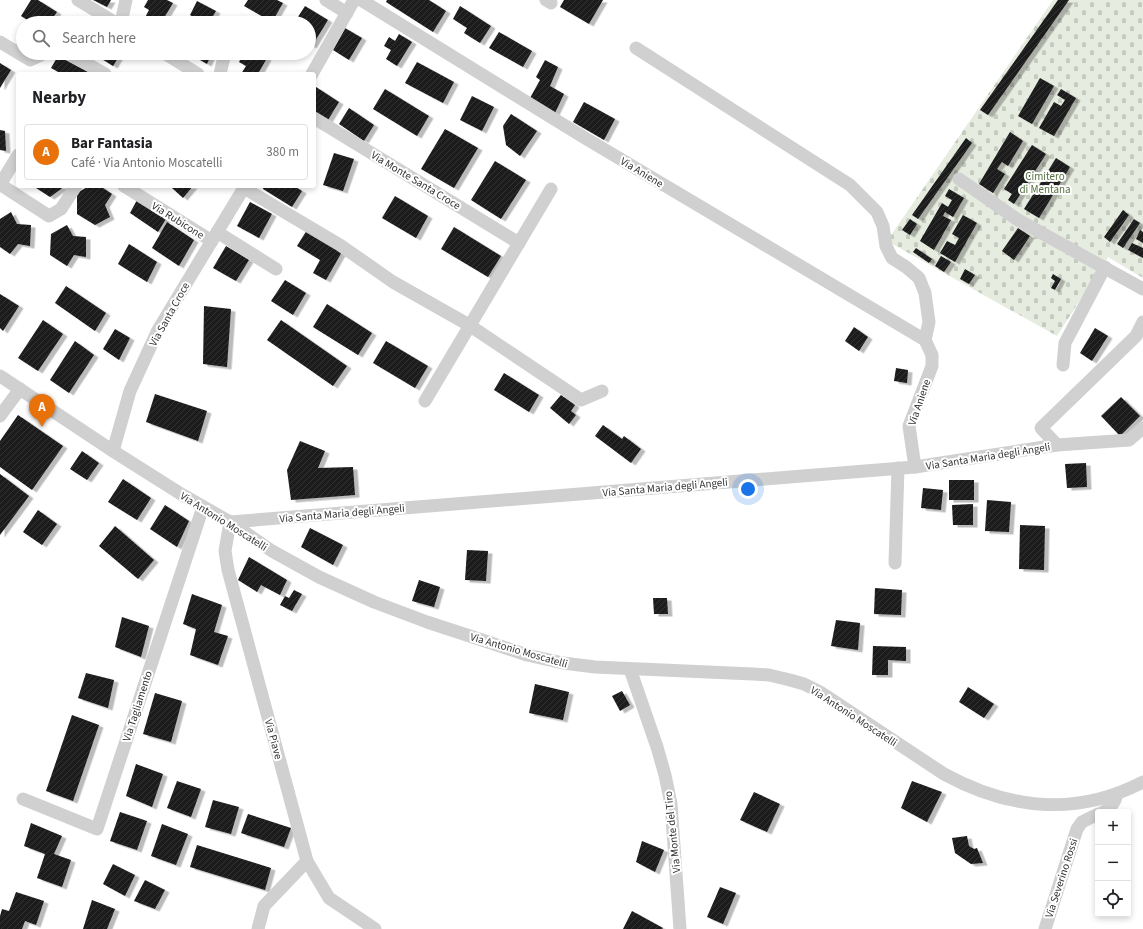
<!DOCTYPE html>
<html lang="en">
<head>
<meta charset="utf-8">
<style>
	body { margin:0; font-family:"Source Sans 3",sans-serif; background:#f2f2f2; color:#202124 }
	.controls { position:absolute; right:12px; bottom:12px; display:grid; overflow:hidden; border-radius:4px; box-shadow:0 2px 6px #0003 }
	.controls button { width:36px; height:36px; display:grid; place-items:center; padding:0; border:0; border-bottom:1px solid #e0e0e0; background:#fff; color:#202124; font:20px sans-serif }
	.you { position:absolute; left:748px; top:489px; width:14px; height:14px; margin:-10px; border:3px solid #fff; border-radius:50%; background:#1a73e8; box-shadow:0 0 0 6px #1a73e833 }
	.badge { display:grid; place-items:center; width:26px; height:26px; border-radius:50%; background:#0b8043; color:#fff; font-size:13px; font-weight:700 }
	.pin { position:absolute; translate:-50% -33px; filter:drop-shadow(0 1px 2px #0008) }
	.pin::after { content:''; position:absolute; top:21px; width:14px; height:12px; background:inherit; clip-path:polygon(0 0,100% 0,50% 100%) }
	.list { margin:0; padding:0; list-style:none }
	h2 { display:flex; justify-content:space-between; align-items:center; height:52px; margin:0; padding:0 16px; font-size:17px }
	h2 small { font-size:13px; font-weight:400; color:#757577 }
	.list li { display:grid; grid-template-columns:26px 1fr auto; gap:12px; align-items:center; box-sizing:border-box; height:56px; margin:0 8px 8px; padding:0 8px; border:1px solid #e0e0e0; border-radius:4px }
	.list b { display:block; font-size:15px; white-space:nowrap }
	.list p { margin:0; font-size:13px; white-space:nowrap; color:#757577 }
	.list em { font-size:13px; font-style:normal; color:#757577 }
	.icon { flex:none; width:22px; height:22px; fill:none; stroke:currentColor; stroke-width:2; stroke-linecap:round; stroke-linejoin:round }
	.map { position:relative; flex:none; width:1143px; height:929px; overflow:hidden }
	.search { position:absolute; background:#fff; box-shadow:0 2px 6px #0003; left:16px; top:16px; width:300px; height:44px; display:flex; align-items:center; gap:10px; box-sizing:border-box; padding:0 14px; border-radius:22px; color:#757577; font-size:15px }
	.panel { position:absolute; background:#fff; box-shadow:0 2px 6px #0003; left:16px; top:72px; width:300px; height:116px; border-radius:4px }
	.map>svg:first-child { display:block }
</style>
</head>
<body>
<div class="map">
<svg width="1143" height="929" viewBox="0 0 1143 929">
	<defs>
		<pattern id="cemetery-stones" width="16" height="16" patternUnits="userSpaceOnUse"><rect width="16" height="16" fill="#e6ecdf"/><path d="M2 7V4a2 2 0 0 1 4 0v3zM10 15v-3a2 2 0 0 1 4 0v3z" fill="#c6cbc0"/></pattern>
		<pattern id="building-hatch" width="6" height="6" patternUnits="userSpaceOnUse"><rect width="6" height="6" fill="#1a1a1a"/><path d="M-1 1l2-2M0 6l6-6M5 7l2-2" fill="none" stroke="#333"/></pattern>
		<filter id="shadow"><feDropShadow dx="4.5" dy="2.5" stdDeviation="0" flood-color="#0004"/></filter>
	</defs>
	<rect width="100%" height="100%" fill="#fff"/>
	<!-- cemetery -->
	<path fill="url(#cemetery-stones)" d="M1053 0H1143V278L1108 257 1057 336 887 241Z"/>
	<!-- building -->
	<g fill="url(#building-hatch)" filter="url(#shadow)">
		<path d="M31 0H38L57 12 49 23H32L21 16Z"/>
		<path d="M93 0H111L107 7Z"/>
		<path d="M148 0H167L173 3 164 18 171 22 170 23H142L149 10 144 7Z"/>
		<path d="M248 0H277L283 3 272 22 244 6Z"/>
		<path d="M387 0H429L446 11 433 32 386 2Z"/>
		<path d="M564 0H603L589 24 560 7Z"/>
		<path d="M1058 0H1069L988 115 980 110Z"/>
		<path d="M197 1 216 11 209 23H192L195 18 190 15Z"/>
		<path d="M305 6 328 20 312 46 309 44V23H294Z"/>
		<path d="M460 6 491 26 480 43 464 33 467 28 453 19Z"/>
		<path d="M345 28 362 38 349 60 333 50Z"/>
		<path d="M499 32 532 51 523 67 489 48Z"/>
		<path d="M399 34 412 42 397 66 386 59 391 50 384 46 389 37 395 41Z"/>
		<path d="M99 53H121L113 66 97 56Z"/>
		<path d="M188 53H212L207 64Z"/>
		<path d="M244 53H262L261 55 267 58 259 72 262 74H241L246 66 239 62Z"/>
		<path d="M58 56 88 72 87 74H62L51 68Z"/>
		<path d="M545 60 558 67 550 86 564 94 555 113 530 98 540 80 536 77Z"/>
		<path d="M417 62 454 82 443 103 405 83Z"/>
		<path d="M0 63 11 70 0 88Z"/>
		<path d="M1040 78 1054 86 1032 124 1018 116Z"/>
		<path d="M316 87 339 102 328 120 314 112V90Z"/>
		<path d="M385 89 429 116 417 136 373 109Z"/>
		<path d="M1061 89 1076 98 1054 136 1039 128 1054 102 1061 106 1065 100 1057 95Z"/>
		<path d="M472 96 494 107 482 131 460 120Z"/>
		<path d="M584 102 615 119 604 140 573 122Z"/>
		<path d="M349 108 374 125 364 141 339 124Z"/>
		<path d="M511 114 537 131 520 156 506 145 503 126Z"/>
		<path d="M445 129 478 148 454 188 421 169Z"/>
		<path d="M0 130 5 131 6 151 0 150Z"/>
		<path d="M1010 132 1023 141 1008 166 1002 162 997 169 1005 174 993 193 979 184Z"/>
		<path d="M966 138 972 143 918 219 912 215Z"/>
		<path d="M1032 145 1046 154 1014 204 1008 200 1012 194 1004 189Z"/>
		<path d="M334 153 354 159 343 191 323 185Z"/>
		<path d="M1056 158 1070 167 1039 218 1024 209Z"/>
		<path d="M495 161 526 180 501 219 471 200Z"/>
		<path d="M33 186H65L50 197Z"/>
		<path d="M89 186H100L112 194 105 205 110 217 95 225 77 214V193Z"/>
		<path d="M174 186H193L183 198 172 188Z"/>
		<path d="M264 186H294L302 191 292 207 263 189Z"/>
		<path d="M949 189 964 198 953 217 945 212 943 216 951 220 934 250 920 241 942 203 948 207 952 200 945 196Z"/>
		<path d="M395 196 428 216 416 238 382 218Z"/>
		<path d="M137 200 166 219 158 232 130 213Z"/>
		<path d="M250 202 272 214 259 238 237 226Z"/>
		<path d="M1123 210 1129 215 1110 242 1104 237Z"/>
		<path d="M11 212 17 224 31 225 30 246 18 244 10 254 0 247V219Z"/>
		<path d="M963 215 977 223 955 262 940 253 947 241 955 245 959 238 952 234Z"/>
		<path d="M910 219 917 224 910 235 902 230Z"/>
		<path d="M1134 219 1140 223 1123 248 1117 244Z"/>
		<path d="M167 222 194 240 179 266 152 248Z"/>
		<path d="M67 225 73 236 86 237V257L74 255 67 266 50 255 51 234Z"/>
		<path d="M454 227 501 256 488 277 441 249Z"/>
		<path d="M1018 228 1030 236 1014 260 1002 251Z"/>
		<path d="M307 230 343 250 326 280 313 273 320 260 297 246Z"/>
		<path d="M1140 230 1143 232V243L1136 239Z"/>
		<path d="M1132 243 1143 248V258L1128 250Z"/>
		<path d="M129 244 157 262 147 282 118 264Z"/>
		<path d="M226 246 249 260 236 281 213 268Z"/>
		<path d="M916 248 932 259 929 263 913 252Z"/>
		<path d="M941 256 951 262 944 272 935 266Z"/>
		<path d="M965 269 975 275 969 284 960 279Z"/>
		<path d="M1053 274 1061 279 1055 290 1051 288 1055 281 1051 278Z"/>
		<path d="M285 280 306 293 293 315 271 301Z"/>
		<path d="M66 286 106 313 95 331 55 303Z"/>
		<path d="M0 294 19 306 3 331 0 328Z"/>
		<path d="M327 304 372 333 358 355 313 327Z"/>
		<path d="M204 306 231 309 227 367 203 364Z"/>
		<path d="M43 320 63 334 38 371 18 358Z"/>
		<path d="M281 320 347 366 333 386 267 340Z"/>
		<path d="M854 327 868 337 859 351 845 341Z"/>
		<path d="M1095 328 1108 336 1092 361 1080 353Z"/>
		<path d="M115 329 130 338 119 360 103 349Z"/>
		<path d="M75 341 94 355 69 393 50 380Z"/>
		<path d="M386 341 428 366 415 388 373 363Z"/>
		<path d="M896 368 908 370 907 383 894 381Z"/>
		<path d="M504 373 539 395 529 412 494 390Z"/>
		<path d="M155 394 207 411 198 441 146 422Z"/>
		<path d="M561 395 575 405 571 411 576 415 569 424 550 408Z"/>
		<path d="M1121 397 1140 416 1120 436 1101 416Z"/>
		<path d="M18 415 63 446 32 490 0 467V441Z"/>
		<path d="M603 425 622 439 624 436 641 449 631 463 595 436Z"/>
		<path d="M300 441 325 451 318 468 353 467 355 495 291 500 287 470Z"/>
		<path d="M82 451 99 463 87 480 70 469Z"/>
		<path d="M1086 463 1087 487 1067 488 1065 464Z"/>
		<path d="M0 474 29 496 0 535Z"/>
		<path d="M123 479 151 498 137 520 108 502Z"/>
		<rect x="949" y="480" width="25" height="20"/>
		<path d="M923 488 943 490 941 510 921 508Z"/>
		<path d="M987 500 1011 502 1009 532 985 531Z"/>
		<path d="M973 504V525H953L952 505Z"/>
		<path d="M165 505 189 521 177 547 150 529Z"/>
		<path d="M38 510 57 524 42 545 23 532Z"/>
		<path d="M1020 525 1045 526 1044 570 1019 569Z"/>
		<path d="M115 526 154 560 138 579 99 546Z"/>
		<path d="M310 528 343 545 333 565 301 547Z"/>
		<path d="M467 550 488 551 486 581 465 580Z"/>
		<path d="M249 557 287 580 280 595 261 585 257 592 238 580Z"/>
		<path d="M419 580 440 587 434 607 412 601Z"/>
		<path d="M875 588 902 590 901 615 874 614Z"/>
		<path d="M294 590 302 594 292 611 280 605 285 596 289 598Z"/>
		<path d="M192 594 222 605 214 632 228 636 218 665 190 655 196 629 183 624Z"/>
		<path d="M653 598H667L668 614H654Z"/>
		<path d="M122 617 149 626 141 657 115 647Z"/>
		<path d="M836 620 860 623 858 650 831 646Z"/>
		<path d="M873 646 906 647V661L888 660V675H872Z"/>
		<path d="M86 673 114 680 108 708 78 698Z"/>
		<path d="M535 684 569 692 563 720 529 713Z"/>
		<path d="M968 687 994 704 984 718 959 702Z"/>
		<path d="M622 691 630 705 620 711 612 696Z"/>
		<path d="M155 693 182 701 171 742 143 734Z"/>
		<path d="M72 715 99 725 73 801 46 791Z"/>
		<path d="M136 764 163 774 152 807 126 796Z"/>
		<path d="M177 781 201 789 191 817 167 808Z"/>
		<path d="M912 781 942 792 927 822 901 808Z"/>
		<path d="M754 792 780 804 767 832 740 820Z"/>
		<path d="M213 800 239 807 231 834 205 827Z"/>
		<path d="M120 812 147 821 137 850 110 841Z"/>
		<path d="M248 814 291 828 284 847 241 833Z"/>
		<path d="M31 823 62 836 54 854 71 860 62 887 37 878 45 854 24 846Z"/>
		<path d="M162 824 188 834 176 865 151 856Z"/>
		<path d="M967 836 969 846 974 849 977 848 983 863 971 864 955 853 952 838Z"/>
		<path d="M642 841 664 850 655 872 636 862Z"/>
		<path d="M197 845 271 868 265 890 190 867Z"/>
		<path d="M113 864 135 875 125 896 103 884Z"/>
		<path d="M145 880 165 890 155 909 134 901Z"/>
		<path d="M720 887 736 893 723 924 707 917Z"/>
		<path d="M16 892 44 901 36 925 25 921 22 929H0V916L2 909 9 911Z"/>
		<path d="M92 900 115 909 107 929H83Z"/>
		<path d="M632 911 663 928 662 929H623Z"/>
	</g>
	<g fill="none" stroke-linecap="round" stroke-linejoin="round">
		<!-- minor -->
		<g stroke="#d0d0d0" stroke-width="13">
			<path d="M78 0 116 23"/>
			<path d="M326 0 347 13"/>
			<path d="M361 0 585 138 925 340 932 355V366L909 426 915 467"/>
			<path d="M546 0 551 3"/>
			<path d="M121 23 126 0"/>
			<path d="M0 42 30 60 45 53"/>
			<path d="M636 48 850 185 877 212 883 226 886 246 892 258 906 267 919 278 925 293 929 322 925 340"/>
			<path d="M68 53 105 74"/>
			<path d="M164 53 198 74"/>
			<path d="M220 74 225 53"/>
			<path d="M312 74 354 0"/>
			<path d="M314 118 519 243"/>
			<path d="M959 179 1018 220 1143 289"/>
			<path d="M0 185 18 155"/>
			<path d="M1 185 49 216 61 209 76 186"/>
			<path d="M124 186 212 241"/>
			<path d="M244 188 340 245 393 282 469 325 581 400 602 391"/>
			<path d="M217 232 276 269"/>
			<path d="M1063 365 1065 343 1105 267"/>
			<path d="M0 376 113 451 181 494 230 522 272 551 319 577 374 602 427 622 485 641 527 655 563 663 595 667 753 674 769 675 790 680 804 684 820 692 944 774C1008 809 1076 817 1143 782"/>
			<path d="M425 401 551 189"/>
			<path d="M0 416 20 389"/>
			<path d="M1057 445 1041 428 1136 336 1143 322"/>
			<path d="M113 451 130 391 158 330 245 186"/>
			<path d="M230 522 915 467 1057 445 1129 440 1143 428"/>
			<path d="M230 522 225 551 228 570 307 861 329 898 375 929"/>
			<path d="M895 563 898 468"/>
			<path d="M630 669 657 747 665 775 671 804 680 929"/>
			<path d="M23 799 97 829 203 507"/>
			<path d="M1103 812C1111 808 1115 803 1117 794"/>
			<path d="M258 929 264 906 307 861"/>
			<path d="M1045 929 1077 829 1082 822 1098 814"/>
		</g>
	</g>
	<g text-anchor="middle" stroke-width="4" stroke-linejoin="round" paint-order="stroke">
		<!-- street labels -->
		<g font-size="11" fill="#333" stroke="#fff">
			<text transform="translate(642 172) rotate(31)" y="4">Via Aniene</text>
			<text transform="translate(416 180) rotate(31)" y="4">Via Monte Santa Croce</text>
			<text transform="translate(178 220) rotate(32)" y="4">Via Rubicone</text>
			<text transform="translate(169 314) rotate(-61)" y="4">Via Santa Croce</text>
			<text transform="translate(919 402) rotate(-71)" y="4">Via Aniene</text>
			<text transform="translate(988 456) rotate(-9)" y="4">Via Santa Maria degli Angeli</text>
			<text transform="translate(665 487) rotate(-5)" y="4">Via Santa Maria degli Angeli</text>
			<text transform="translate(342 513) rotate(-5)" y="4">Via Santa Maria degli Angeli</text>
			<text transform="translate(224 521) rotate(32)" y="4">Via Antonio Moscatelli</text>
			<text transform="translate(519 650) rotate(16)" y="4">Via Antonio Moscatelli</text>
			<text transform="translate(137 706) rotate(-72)" y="4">Via Tagliamento</text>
			<text transform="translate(854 716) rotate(33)" y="4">Via Antonio Moscatelli</text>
			<text transform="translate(274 739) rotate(75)" y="4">Via Piave</text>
			<text transform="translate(672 832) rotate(-96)" y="4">Via Monte del Tiro</text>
			<text transform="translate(1061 878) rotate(-72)" y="4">Via Severino Rossi</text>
		</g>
		<!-- park labels -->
		<g font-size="11" fill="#56703f" stroke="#fff">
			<text x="1045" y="180">Cimitero<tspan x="1045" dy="13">di Mentana</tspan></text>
		</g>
	</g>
</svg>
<div class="controls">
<button>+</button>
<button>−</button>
<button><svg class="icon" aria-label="locate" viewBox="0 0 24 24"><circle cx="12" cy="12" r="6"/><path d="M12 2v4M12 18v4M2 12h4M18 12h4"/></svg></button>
</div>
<div class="you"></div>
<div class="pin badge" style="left:42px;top:427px;background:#e8710a">A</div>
<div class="search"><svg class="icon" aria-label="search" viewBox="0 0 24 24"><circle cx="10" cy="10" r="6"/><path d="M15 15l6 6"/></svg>Search here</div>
<section class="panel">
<h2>Nearby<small></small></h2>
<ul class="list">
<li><span class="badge" style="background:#e8710a">A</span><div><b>Bar Fantasia</b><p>Café · Via Antonio Moscatelli</p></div><em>380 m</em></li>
</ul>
</section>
</div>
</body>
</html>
